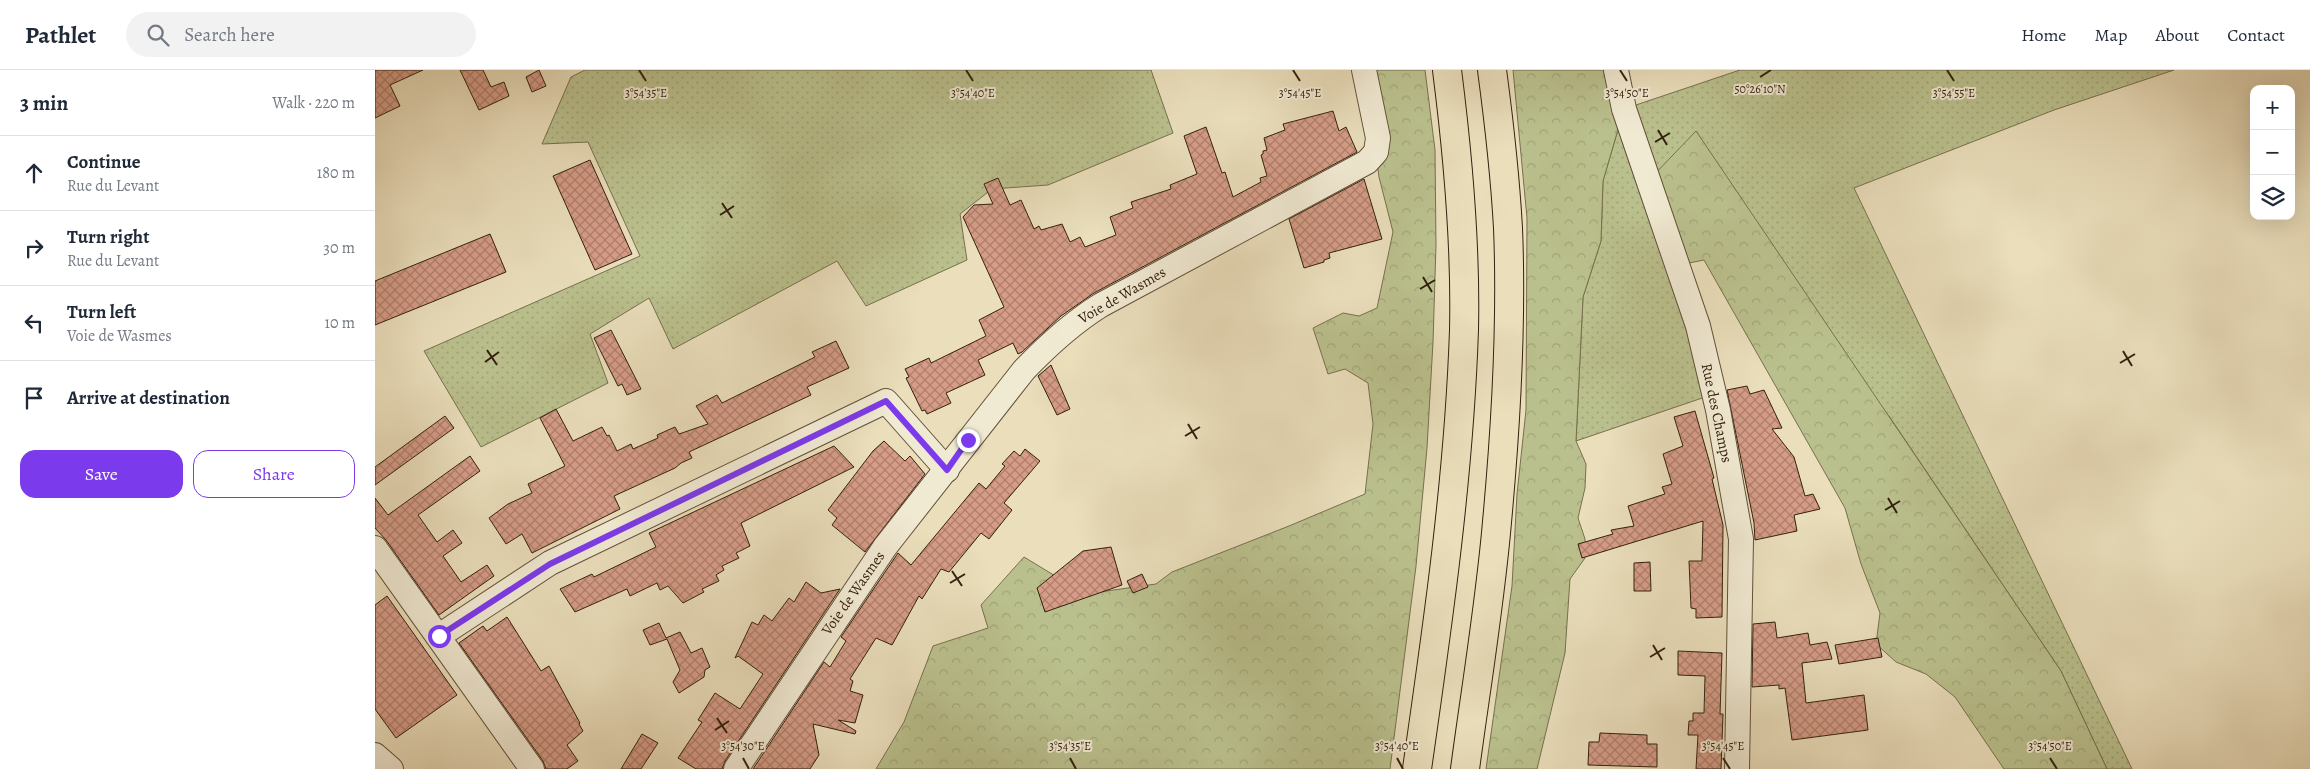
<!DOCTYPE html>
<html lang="en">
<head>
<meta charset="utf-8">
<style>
	body { margin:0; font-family:Alegreya,serif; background:#f2f2f3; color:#1f2937 }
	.controls { position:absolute; right:15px; top:15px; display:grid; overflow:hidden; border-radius:10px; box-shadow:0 5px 20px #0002 }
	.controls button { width:45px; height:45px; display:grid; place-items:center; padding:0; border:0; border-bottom:1px solid #e0e1e3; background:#fff; color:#1f2937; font:25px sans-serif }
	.stop { position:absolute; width:15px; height:15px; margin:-11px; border:4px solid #7c3aed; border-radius:50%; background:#fff }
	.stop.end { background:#7c3aed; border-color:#fff; box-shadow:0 1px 5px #0008 }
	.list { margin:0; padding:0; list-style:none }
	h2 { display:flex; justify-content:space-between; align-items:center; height:65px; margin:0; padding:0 20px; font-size:21px }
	h2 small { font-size:16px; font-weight:400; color:#747a83 }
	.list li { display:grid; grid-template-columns:32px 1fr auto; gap:15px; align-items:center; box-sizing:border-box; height:75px; padding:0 20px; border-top:1px solid #e0e1e3 }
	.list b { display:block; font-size:19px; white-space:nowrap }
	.list p { margin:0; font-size:16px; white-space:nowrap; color:#747a83 }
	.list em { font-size:16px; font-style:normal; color:#747a83 }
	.actions { display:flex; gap:10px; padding:15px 20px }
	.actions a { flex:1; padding:11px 0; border:1px solid #7c3aed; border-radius:15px; text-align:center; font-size:18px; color:#7c3aed }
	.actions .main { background:#7c3aed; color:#fff }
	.icon { flex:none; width:28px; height:28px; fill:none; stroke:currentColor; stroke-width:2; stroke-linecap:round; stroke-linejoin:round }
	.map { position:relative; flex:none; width:1935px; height:699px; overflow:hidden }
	header { display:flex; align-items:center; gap:30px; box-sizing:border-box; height:70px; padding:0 25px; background:#fff; border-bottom:1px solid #e0e1e3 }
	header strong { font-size:24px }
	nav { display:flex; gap:28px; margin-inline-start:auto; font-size:18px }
	.search { width:350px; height:45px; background:#f2f2f3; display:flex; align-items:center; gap:12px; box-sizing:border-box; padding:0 18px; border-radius:28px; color:#747a83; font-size:19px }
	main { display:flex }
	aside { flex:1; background:#fff }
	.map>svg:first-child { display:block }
</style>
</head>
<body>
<header>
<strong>Pathlet</strong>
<div class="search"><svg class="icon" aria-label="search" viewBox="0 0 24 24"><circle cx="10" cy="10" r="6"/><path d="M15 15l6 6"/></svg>Search here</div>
<nav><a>Home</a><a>Map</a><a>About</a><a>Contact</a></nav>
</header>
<main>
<aside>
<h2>3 min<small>Walk · 220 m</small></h2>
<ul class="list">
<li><svg class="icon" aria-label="ahead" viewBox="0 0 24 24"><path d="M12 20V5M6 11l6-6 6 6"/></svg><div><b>Continue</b><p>Rue du Levant</p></div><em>180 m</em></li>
<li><svg class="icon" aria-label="right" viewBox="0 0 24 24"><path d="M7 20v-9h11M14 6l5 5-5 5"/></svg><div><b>Turn right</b><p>Rue du Levant</p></div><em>30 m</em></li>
<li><svg class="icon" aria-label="left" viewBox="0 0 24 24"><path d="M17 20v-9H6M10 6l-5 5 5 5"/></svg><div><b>Turn left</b><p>Voie de Wasmes</p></div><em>10 m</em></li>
<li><svg class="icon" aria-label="arrive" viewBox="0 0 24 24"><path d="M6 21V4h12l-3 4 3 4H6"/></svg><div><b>Arrive at destination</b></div></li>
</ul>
<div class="actions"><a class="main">Save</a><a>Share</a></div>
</aside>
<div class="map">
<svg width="1935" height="699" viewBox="0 0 1935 699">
	<defs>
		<pattern id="grass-dots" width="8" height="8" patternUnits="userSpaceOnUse" patternTransform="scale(1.25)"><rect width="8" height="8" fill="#bac08d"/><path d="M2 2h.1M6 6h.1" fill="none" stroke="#a0a578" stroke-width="1.8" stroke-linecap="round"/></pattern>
		<pattern id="forest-crowns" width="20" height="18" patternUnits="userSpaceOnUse" patternTransform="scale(1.25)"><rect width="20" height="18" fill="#bac08d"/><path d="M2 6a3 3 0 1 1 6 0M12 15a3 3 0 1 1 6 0" fill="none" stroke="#a0a578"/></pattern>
		<pattern id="building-cross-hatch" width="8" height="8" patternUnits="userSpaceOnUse" patternTransform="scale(1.25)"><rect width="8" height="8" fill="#d69c87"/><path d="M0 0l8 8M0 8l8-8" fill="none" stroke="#ae7f6d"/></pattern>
	</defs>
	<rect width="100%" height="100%" fill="#eadebb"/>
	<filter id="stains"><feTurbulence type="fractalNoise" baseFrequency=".004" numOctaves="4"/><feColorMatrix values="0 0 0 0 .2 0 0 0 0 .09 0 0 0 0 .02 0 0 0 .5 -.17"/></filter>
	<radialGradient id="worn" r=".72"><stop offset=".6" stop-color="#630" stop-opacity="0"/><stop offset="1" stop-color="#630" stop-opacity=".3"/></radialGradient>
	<!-- grass -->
	<g fill="url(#grass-dots)" stroke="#77704e">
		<path d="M210 0H776L798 63 673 115 617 119 585 144 592 190 491 236 462 191 298 279 274 228 215 264 233 313 106 377 49 281 265 186 213 72 167 74 196 7Z"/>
		<path d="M1365 0H1799L1679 40 1479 118 1757 699H1732L1686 601 1514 346 1274 110 1339 324 1201 371 1208 227 1226 171 1228 111 1249 39Z"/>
	</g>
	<!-- forest -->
	<g fill="url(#forest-crowns)" stroke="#77704e">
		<path d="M989 0H1050L1060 80 1061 175 1058 272 1052 378 1041 496 1015 699H501L529 652 558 576 613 558 606 535 649 487 710 524 781 514 797 502 914 456 990 424 998 354 993 313 970 299 953 304 938 258 968 243 984 246 1002 238 1018 162 1004 107Z"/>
		<path d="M1138 0H1241L1249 39 1228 111 1226 171 1208 227 1201 371 1211 394 1210 418 1203 448 1210 469V488L1195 509 1190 583 1162 699H1111L1137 516 1142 424 1151 340 1152 148Z"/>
		<path d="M1321 61 1686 601 1732 699H1629L1580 627 1551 604 1521 592 1501 574 1505 543 1486 494 1470 438 1329 190 1304 195 1274 110Z"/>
	</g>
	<!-- building -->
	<g fill="url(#building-cross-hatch)" stroke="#34200e">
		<path d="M0 0H48L15 15 25 36 0 48Z"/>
		<path d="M85 0H108L116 17 129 12 134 26 104 40Z"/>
		<path d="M164 0 171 16 157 22 151 7Z"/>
		<path d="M958 41 964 61 971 57 982 82 719 223 686 246 647 282 643 284 638 273 603 290 610 305 571 323 576 333 552 344 550 340 547 341 531 308 534 307 530 299 554 288 556 293 611 266 604 250 629 237 588 147 599 135 618 134 609 114 623 108 635 135 646 130 659 159 664 156 666 160 687 154 695 172 705 167 710 177 741 165 735 147 758 138 756 132 796 119 795 115 822 104 809 66 831 57 847 103 850 102 858 127 886 112 885 108 892 106 886 85 888 84V81L892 80 889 68 910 60 908 54Z"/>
		<path d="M215 90 257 184 220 200 178 106Z"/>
		<path d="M989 109 1007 169 954 183 955 188 949 190V192L929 198 914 149Z"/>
		<path d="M115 164 131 202 0 255V211Z"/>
		<path d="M236 260 266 319 252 325 247 314 243 316 219 268Z"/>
		<path d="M461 271 474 298 432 317 436 325 314 382 317 388 306 393 300 398 239 426 245 439 157 483 147 464 131 474 114 448 133 434 157 423 153 414 190 396 165 348 181 339 198 371 227 357 232 366 234 365 242 381 256 374 258 379 283 368 282 365 300 357 304 364 333 354 321 336 342 325 347 333 349 332 440 287 437 282Z"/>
		<path d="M676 295 695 339 682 345 663 306Z"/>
		<path d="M1372 316 1375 324 1389 320 1407 358 1397 359 1419 387 1430 426 1438 424 1445 439 1419 445 1422 461 1380 470 1379 453 1352 320Z"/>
		<path d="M1320 341 1339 408 1337 409 1348 455 1347 547 1321 548V539L1316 538 1314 491H1327L1328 451 1207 488 1203 474 1238 464 1236 460 1259 456 1253 436 1290 424 1287 417 1297 414 1288 384 1308 376 1299 347Z"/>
		<path d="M70 346 79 358 0 415V397Z"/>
		<path d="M509 371 530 391 535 386 550 404 490 482 457 455 462 448 453 440 498 381Z"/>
		<path d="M459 376 479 397 366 453 375 476 361 483 364 488 347 496 349 500 341 505 344 511 327 519 329 522 308 533 293 516 285 520 282 513 255 526 252 519 200 542 185 519 217 504 219 507 281 477 274 463Z"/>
		<path d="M650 379 665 391 629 433 637 440 614 469 606 463 574 502 566 499 547 529 544 526 517 575 501 568 475 609 478 611 475 621 488 625 480 653 463 650 481 661 480 664 438 654 444 685 435 699H378L449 592 455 597 471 571 466 567 523 483 536 495 604 413 611 419 630 396 627 394 639 381 645 386Z"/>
		<path d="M95 386 105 401 43 445 62 472 78 460 87 473 68 486 86 512 112 495 119 506 64 545 11 470 0 458V428L13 445Z"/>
		<path d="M736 477 747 515 670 542 662 518 708 481Z"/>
		<path d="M1275 492 1276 521H1259V493Z"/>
		<path d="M767 504 773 517 758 523 752 511Z"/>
		<path d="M431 512 446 523 465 519 350 691 347 699H321L303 688 327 652 323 650 340 623 365 639 388 604 363 586 360 588 377 552 383 555 389 545 397 551 414 528 419 532Z"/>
		<path d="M12 526 82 625 21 668 0 639V535Z"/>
		<path d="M132 547 166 601 174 596 205 653 204 654 208 661 192 675 203 691 192 699H171L168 691 84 573 108 556 112 561Z"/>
		<path d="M1400 552 1402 568 1433 563 1435 575 1452 572 1457 589 1427 593 1431 633 1489 625 1493 660 1417 670 1410 618 1404 619V615L1377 617 1378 554Z"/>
		<path d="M284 553 291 568 305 562 316 583 327 578 335 597 330 600 329 607 304 623 298 612 305 600 292 569 275 575 268 560Z"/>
		<path d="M1503 568 1507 587 1464 594 1460 575Z"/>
		<path d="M1303 581 1347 583 1345 644H1348L1346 699H1321L1323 665H1313L1314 651H1318V643H1329L1330 606 1303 605Z"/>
		<path d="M1225 663 1272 665V674H1282V697L1213 695 1214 672H1224Z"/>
		<path d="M267 664 283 673 266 699H246Z"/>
	</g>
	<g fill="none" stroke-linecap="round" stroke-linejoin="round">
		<defs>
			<g id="minor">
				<path d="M1241 0 1249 39 1323 256 1343 340 1366 469 1362 699"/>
				<path d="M0 478 157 699"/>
				<path d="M64 566 175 493 511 331 572 400"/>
				<path d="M0 685 16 699"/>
				<path d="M361 699 510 477 649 300C673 275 697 253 726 235L992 92 1001 82 1003 68 989 0"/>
			</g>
			<g id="highway">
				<path d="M1042 699C1063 553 1084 407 1089 260 1091 173 1083 86 1072 0"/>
				<path d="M1090 699C1101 617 1115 534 1122 452 1131 355 1137 255 1133 158 1130 105 1124 52 1117 0"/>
			</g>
		</defs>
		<!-- minor casing -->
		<use href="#minor" stroke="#625039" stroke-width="26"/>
		<!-- highway casing -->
		<use href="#highway" stroke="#34200e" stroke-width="30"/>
		<!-- minor -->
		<use href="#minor" stroke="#f1ead3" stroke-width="24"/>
		<!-- highway -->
		<use href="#highway" stroke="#eadebb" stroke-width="28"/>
	</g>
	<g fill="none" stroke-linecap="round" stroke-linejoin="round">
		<!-- route -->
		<path stroke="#7c3aed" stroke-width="6" d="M64 566 175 494 511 331 572 400 593 370"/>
	</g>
	<!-- ticks -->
	<path fill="none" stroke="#34200e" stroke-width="2" d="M264 0 271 11M591 0 598 11M918 0 925 11M1245 0 1252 11M1572 0 1579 11M1385 7 1396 0M1283 60 1292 75M1280 72 1295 63M347 133 357 148M345 145 359 136M1048 207 1057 222M1045 219 1060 210M112 280 122 295M1748 281 1757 296M110 292 124 282M1745 293 1760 284M813 354 822 369M810 366 825 357M1513 428 1522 443M1510 440 1525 431M577 501 587 516M575 513 590 504M1278 575 1287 590M1275 587 1290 578M342 648 352 663M340 660 354 651M368 688 374 699M695 688 701 699M1022 688 1028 699M1348 688 1355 699M1675 688 1682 699"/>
	<g text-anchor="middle" stroke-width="4" stroke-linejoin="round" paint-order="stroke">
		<!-- street labels -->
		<g font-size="15" fill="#34200e" stroke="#f1ead3">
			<text transform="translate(747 225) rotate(-30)" y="5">Voie de Wasmes</text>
			<text transform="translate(1342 343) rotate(78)" y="5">Rue des Champs</text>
			<text transform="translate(478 523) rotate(-55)" y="5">Voie de Wasmes</text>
		</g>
	</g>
	<g font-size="12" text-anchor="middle" fill="#34200e" stroke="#f1ead3" stroke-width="4" stroke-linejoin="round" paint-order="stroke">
		<text x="1385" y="23">50°26'10"N</text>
		<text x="1579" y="27">3°54'55"E</text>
		<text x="271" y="27">3°54'35"E</text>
		<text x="598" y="27">3°54'40"E</text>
		<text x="925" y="27">3°54'45"E</text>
		<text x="1252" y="27">3°54'50"E</text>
		<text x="368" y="680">3°54'30"E</text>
		<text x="695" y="680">3°54'35"E</text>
		<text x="1022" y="680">3°54'40"E</text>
		<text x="1348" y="680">3°54'45"E</text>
		<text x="1675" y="680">3°54'50"E</text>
	</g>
	<rect width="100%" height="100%" filter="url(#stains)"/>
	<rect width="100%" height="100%" fill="url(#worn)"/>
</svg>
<div class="controls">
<button>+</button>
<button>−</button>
<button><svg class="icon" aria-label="layers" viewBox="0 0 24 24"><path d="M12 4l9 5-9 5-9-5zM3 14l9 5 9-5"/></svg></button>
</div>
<div class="stop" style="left:64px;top:566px"></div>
<div class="stop end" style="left:593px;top:370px"></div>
</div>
</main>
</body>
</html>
